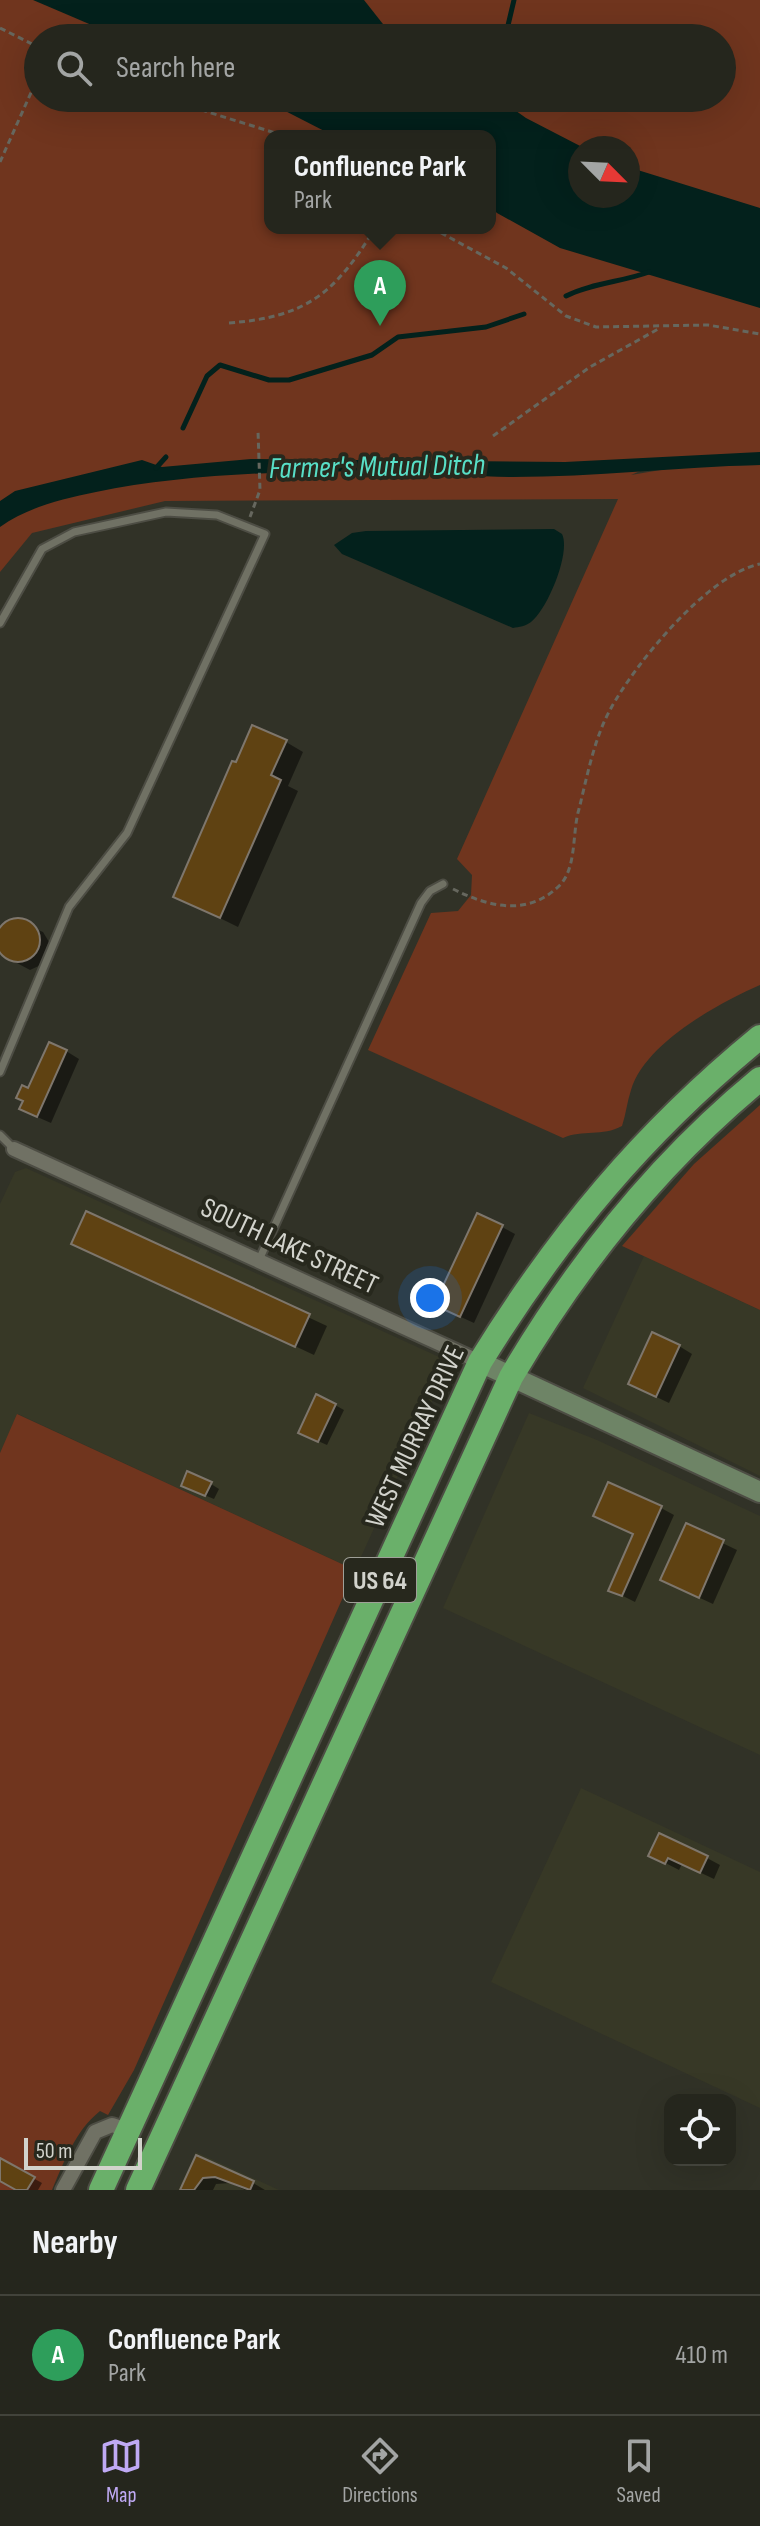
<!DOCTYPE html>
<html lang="en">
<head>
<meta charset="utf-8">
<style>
	body { margin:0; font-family:"Sofia Sans Condensed",sans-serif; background:#31322a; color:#f1f3f6 }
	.controls { position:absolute; right:24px; bottom:24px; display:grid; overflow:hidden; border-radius:16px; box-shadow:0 8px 32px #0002 }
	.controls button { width:72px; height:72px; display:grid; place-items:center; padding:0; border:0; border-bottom:2px solid #42433b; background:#25261d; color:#f1f3f6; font:40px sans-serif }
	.compass { position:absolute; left:568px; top:136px; width:72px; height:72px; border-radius:50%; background:#25261d; box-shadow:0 8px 32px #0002; rotate:114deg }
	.scale { position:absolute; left:24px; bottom:20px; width:118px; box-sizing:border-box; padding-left:8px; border:4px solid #d2d3cc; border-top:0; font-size:22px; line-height:28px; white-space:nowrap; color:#d2d3cc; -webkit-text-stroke:6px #27281d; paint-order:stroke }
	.you { position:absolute; left:430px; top:1298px; width:28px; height:28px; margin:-20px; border:6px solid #fff; border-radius:50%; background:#1a73e8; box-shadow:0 0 0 12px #1a73e833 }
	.badge { display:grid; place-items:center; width:52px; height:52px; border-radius:50%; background:#bfa9f4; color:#fff; font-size:26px; font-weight:700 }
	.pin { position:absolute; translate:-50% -66px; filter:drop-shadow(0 2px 4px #0008) }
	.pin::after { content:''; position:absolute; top:42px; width:28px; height:24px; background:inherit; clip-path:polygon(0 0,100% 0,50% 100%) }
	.popup { position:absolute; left:264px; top:130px; width:232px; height:104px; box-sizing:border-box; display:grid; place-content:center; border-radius:16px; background:#25261d; filter:drop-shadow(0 2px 6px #0005); font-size:26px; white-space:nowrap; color:#a3a5a4 }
	.popup b { font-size:30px; color:#f1f3f6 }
	.popup::after { content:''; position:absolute; left:50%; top:100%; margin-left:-16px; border:16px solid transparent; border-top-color:#25261d }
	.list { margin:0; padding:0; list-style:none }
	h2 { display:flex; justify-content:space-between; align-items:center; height:104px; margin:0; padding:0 32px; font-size:34px }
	h2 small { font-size:26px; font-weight:400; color:#a3a5a4 }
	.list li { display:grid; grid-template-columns:52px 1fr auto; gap:24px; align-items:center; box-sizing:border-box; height:120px; padding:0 32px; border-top:2px solid #42433b }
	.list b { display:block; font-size:30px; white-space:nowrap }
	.list p { margin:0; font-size:26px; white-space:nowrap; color:#a3a5a4 }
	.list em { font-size:26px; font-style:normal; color:#a3a5a4 }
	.icon { flex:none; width:44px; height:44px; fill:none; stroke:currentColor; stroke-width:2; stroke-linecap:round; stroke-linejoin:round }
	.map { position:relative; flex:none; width:760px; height:2190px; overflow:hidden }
	.search { position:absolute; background:#25261d; box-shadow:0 8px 32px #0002; left:24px; right:24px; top:24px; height:88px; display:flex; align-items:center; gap:20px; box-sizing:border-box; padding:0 28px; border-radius:44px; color:#a3a5a4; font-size:30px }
	.sheet { height:224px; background:#25261d }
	nav { display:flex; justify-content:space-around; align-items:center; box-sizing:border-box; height:112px; border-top:2px solid #42433b; background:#25261d; font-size:22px; color:#a3a5a4 }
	nav a { display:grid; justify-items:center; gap:4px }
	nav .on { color:#bfa9f4 }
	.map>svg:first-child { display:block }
</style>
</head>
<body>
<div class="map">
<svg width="760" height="2190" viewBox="0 0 760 2190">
	<rect width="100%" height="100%" fill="#313227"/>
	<!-- built -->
	<g fill="#373826">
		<path d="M26 1168 450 1362 355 1570 18 1414 0 1453V1204L15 1172Z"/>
		<path d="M644 1256 760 1310V1476L583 1388Z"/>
		<path d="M529 1413 597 1440 760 1516V1755L443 1608Z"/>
		<path d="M581 1788 760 1872V2108L491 1982Z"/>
		<path d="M196 2152 279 2190H178Z"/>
	</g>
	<!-- green -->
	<g fill="#70351e" fill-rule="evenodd">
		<path d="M0 0H760V457L670 458 631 475 678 467 760 465V985C719 1003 645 1043 631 1090 627 1102 626 1114 622 1126 602 1137 583 1129 563 1138L368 1050 431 913 458 911 471 895 472 875 457 859 618 499 165 501 32 533 0 572ZM38 38H722V98H38ZM270 136H490V228H270ZM580 148H628V196H580Z"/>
		<path d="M760 1105V1310L622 1246 694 1164Z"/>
		<path d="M17 1414 355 1570 134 2070 108 2115 100 2111C75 2131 64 2162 52 2190H0V1453Z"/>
	</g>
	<!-- water -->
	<g fill="#03211c">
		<path d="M33 0H364L394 38H122Z"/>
		<path d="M260 98H498L526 118 584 148H580V196H628V167L760 208V308L560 248 497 213 490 206V136H334Z"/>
		<path d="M760 452V465C677 467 595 477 512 477 478 477 444 473 409 472 311 470 192 472 96 492 62 499 28 507 0 527V501L15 491 142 460 162 467 251 459 565 462Z"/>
		<path d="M554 529 562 534C571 552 548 609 531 622 526 626 519 627 513 628L342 554 334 545 352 533 366 531Z"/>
	</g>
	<!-- shadow -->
	<g fill="#0007">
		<path d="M286 742 303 752 288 786 298 791 238 927 175 896Z"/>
		<path d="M12 919 43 932 52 947 45 963 30 970 0 954V928Z"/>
		<path d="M66 1051 79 1059 51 1123 35 1116 29 1090Z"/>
		<path d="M87 1214 327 1326 314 1355 74 1243Z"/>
		<path d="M502 1227 515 1234 474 1323 450 1312Z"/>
		<path d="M679 1346 692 1354 669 1403 644 1391Z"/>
		<path d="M335 1405 344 1410 327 1445 309 1437Z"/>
		<path d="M211 1484 219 1489 214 1499 192 1490Z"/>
		<path d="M661 1508 674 1515 635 1602 611 1590 635 1535 595 1515Z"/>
		<path d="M687 1526 737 1550 713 1604 676 1587Z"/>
		<path d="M650 1855 707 1858 720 1865 714 1879 682 1864 679 1870Z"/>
		<path d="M197 2157 253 2183 265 2190H245L230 2183 216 2184 213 2190H182Z"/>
		<path d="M2 2161 42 2183 38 2190H20L0 2179Z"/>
	</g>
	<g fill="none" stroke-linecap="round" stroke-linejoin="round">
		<!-- stream -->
		<g stroke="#03211c" stroke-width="5">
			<path d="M505 38 514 0"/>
			<path d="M566 296C592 283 622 282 649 272"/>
			<path d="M183 428 207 376 220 365 269 380H289L372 355 398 337 486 327 524 314"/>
			<path d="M156 468 166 457"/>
		</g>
	</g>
	<!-- building -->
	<g fill="#5f4212" stroke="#7e766c" stroke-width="2">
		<path d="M252 725 287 740 271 775 281 780 220 918 173 897 232 761 236 762Z"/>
		<circle cx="18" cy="940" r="22"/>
		<path d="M49 1042 67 1050 37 1117 19 1109 23 1101 16 1098 22 1085 28 1088Z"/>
		<path d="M86 1211 310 1314 295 1347 71 1244Z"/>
		<path d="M477 1213 503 1225 460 1317 434 1305Z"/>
		<path d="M652 1332 680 1345 656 1397 628 1384Z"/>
		<path d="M316 1394 336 1404 318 1442 298 1433Z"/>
		<path d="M187 1471 212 1482 205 1496 181 1486Z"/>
		<path d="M608 1482 662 1506 622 1596 608 1591 633 1534 593 1516Z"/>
		<path d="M686 1523 724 1540 699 1598 660 1580Z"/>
		<path d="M659 1833 708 1856 700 1873 668 1858 665 1864 648 1856Z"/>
		<path d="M196 2155 254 2181 250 2190 215 2177 203 2178 194 2190H180Z"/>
		<path d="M0 2158 35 2177 27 2190H16L0 2181Z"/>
	</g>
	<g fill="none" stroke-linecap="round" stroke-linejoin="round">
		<defs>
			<g id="lane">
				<path d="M0 623 42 549 74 532 166 512 217 515 265 534 127 833 69 907 0 1072"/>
				<path d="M0 1135 14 1149"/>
				<path d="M259 1260 421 903 430 891 443 884"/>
			</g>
			<g id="street">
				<path d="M14 1149 480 1362"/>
				<path d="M63 2190 95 2132 112 2125 128 2130"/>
			</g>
			<path id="secondary" d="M480 1362 760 1492"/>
			<g id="highway">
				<path d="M101 2190 480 1362C559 1234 643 1133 760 1037"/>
				<path d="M138 2190 511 1377C578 1263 658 1163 760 1079"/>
			</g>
		</defs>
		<!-- lane casing -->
		<use href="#lane" stroke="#4d4d44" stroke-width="11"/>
		<!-- street casing -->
		<use href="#street" stroke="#4d4d44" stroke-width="18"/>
		<!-- secondary casing -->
		<use href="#secondary" stroke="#4d4d44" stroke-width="24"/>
		<!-- highway casing -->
		<use href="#highway" stroke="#4d4d44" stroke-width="28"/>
		<!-- path -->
		<g stroke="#66675e" stroke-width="3" stroke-dasharray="6 4" stroke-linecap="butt">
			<path d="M0 28 38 47"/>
			<path d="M163 98 285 136"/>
			<path d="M0 162 38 77"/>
			<path d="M432 228 506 268 566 316 596 327 708 325 760 334"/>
			<path d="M229 323C306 317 335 294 375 228"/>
			<path d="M493 436 590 367 660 328"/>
			<path d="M250 517 260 490 258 431"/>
			<path d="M453 889C489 907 528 917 560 885 577 867 572 832 579 809 587 777 594 739 610 710 634 665 708 574 760 564"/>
		</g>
		<!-- lane -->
		<use href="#lane" stroke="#707164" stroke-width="7"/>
		<!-- street -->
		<use href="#street" stroke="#707164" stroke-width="14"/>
		<!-- secondary -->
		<use href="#secondary" stroke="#6e8466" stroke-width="20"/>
		<!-- highway -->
		<use href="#highway" stroke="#6ab06a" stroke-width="24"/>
	</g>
	<g text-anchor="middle" stroke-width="8" stroke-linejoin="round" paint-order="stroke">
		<!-- shield labels -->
		<rect fill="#27281d" stroke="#9fa098" stroke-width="2" x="344" y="1558" width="72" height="44" rx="6"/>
		<g font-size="26" font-weight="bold" fill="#d2d3cc">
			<text x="380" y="1589">US 64</text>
		</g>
		<!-- street labels -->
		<g font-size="28" fill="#d2d3cc" stroke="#27281d">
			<text transform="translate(290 1245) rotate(25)" y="10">SOUTH LAKE STREET</text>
			<text transform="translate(414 1436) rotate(-65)" y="10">WEST MURRAY DRIVE</text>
		</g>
		<!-- water labels -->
		<g font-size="30" font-style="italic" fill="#58dfc7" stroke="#27281d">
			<text transform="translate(377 466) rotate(-1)" y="10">Farmer's Mutual Ditch</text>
		</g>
	</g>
</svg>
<div class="controls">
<button><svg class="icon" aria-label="locate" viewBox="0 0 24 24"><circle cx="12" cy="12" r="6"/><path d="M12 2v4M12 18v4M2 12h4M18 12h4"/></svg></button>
</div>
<svg class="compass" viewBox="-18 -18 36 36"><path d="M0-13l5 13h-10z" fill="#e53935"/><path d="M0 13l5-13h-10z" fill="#a3a5a4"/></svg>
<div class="scale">50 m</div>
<div class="you"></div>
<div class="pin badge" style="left:380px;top:326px;background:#2e9e5b">A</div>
<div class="popup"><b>Confluence Park</b>Park</div>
<div class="search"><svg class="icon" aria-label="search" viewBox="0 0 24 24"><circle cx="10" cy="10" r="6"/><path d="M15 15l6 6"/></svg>Search here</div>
</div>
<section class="sheet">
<h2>Nearby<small></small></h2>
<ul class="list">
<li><span class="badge" style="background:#2e9e5b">A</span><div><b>Confluence Park</b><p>Park</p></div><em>410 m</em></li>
</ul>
</section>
<nav>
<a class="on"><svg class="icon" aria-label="map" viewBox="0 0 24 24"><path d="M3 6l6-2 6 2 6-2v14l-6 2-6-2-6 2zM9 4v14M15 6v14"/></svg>Map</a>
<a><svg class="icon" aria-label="directions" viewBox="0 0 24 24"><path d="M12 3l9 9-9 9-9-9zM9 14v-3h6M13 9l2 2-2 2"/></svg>Directions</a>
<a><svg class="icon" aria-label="saved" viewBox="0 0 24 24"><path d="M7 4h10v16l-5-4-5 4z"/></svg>Saved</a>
</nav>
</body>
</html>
